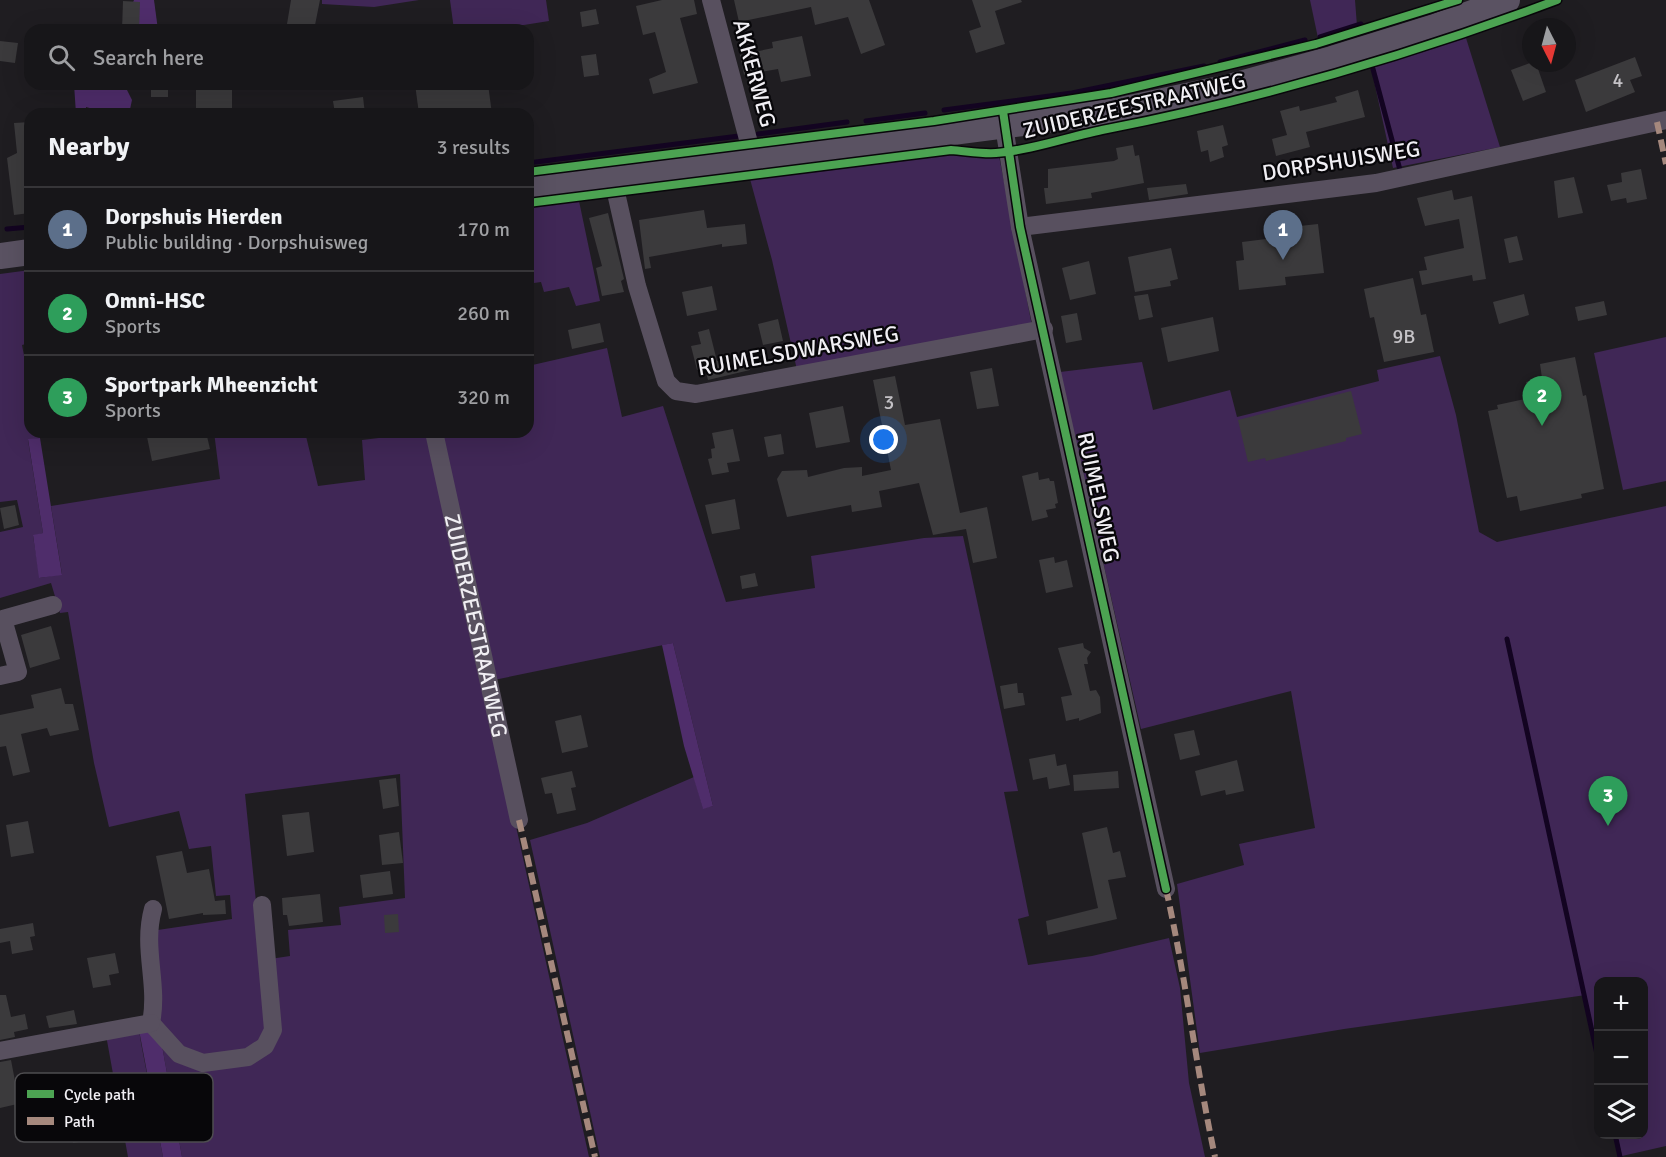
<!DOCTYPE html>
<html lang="en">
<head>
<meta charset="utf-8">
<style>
	body { margin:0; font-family:Signika,sans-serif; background:#242326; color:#f1f3f6 }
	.controls { position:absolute; right:18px; bottom:18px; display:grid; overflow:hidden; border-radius:12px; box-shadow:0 6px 24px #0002 }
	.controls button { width:54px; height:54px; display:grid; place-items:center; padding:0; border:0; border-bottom:2px solid #363538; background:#171619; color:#f1f3f6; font:30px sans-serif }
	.compass { position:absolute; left:1522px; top:18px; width:54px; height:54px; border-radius:50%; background:#171619; box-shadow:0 6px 24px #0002; rotate:174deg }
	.you { position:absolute; left:884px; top:440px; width:21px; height:21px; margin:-15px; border:4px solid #fff; border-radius:50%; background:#1a73e8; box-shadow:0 0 0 9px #1a73e833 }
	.badge { display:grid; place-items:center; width:39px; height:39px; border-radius:50%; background:#a8a6aa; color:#fff; font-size:20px; font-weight:700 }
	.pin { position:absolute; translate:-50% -50px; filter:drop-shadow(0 2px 3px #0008) }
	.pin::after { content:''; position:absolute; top:32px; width:21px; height:18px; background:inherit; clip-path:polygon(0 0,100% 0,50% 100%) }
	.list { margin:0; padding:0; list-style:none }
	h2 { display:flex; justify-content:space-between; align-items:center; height:78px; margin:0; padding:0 24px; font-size:26px }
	h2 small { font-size:20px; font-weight:400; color:#9e9fa2 }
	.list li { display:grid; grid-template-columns:39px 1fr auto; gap:18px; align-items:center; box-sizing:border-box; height:84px; padding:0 24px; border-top:2px solid #363538 }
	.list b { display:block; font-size:22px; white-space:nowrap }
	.list p { margin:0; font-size:20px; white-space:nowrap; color:#9e9fa2 }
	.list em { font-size:20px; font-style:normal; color:#9e9fa2 }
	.icon { flex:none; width:33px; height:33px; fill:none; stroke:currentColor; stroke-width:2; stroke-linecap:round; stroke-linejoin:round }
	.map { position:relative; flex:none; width:1666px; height:1157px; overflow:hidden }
	.search { position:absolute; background:#171619; box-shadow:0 6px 24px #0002; left:24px; top:24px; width:510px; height:66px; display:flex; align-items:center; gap:15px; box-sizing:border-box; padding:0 21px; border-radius:18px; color:#9e9fa2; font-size:22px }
	.panel { position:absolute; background:#171619; box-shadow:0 6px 24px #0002; left:24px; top:108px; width:510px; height:330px; border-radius:18px }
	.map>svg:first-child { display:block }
</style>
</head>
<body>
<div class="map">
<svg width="1666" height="1157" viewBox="0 0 1666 1157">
	<rect width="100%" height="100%" fill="#1f1d21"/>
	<!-- green -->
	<g fill="#402756">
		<path d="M322 0H419L374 7 322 4Z"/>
		<path d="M450 0H546L549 21 492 30H454Z"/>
		<path d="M1310 0H1355L1357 26 1318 38Z"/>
		<path d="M1466 38 1500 147 1393 168 1371 67Z"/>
		<path d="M951 153 999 156 1032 326 797 370 772 260 750 179Z"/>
		<path d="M579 201 600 301 576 306 569 287 544 292 541 282 534 283 531 272H528V207Z"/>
		<path d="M30 270V343L22 345 30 387V432H39L40 438 28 440 43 533 33 536 40 578 62 574 51 506 220 479 214 432H305L318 486 365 480 362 440 429 432 589 1157H182L161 1040C169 1049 177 1059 189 1064 216 1074 267 1064 276 1033 283 1011 271 981 270 959L290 956 288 930 341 925 339 907 405 898 400 774 245 794 269 1029C259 1056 215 1068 189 1055 176 1048 164 1033 156 1021L158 999 151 931 232 919 230 895 216 896 211 846 189 849 179 811 109 827 94 763 68 612 60 613 51 583 0 598V532L23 527 17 500 0 502V274Z"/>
		<path d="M1666 337V481L1623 490 1594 353Z"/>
		<path d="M607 348 622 417 663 406 726 602 815 588 811 556 924 538 963 536 1018 791 1004 792 1029 916 1018 919 1028 965 1092 956 1169 938 1180 988 1189 1083 1205 1157H600L530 840 587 823 694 777 703 808 713 806 673 643 494 680 439 432H528V366Z"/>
		<path d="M1440 356 1456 415 1479 532 1497 542 1666 506V1146L1622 1156 1617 1135 1644 1134V982H1598V1052L1586 995 1344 1029 1200 1053 1177 884 1244 865 1239 844 1315 828 1291 691 1141 729 1060 372 1142 362 1153 410 1230 390 1237 417 1379 381 1377 370Z"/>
		<path d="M139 1030 141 1043 163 1157H128L106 1035Z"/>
	</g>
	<!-- forest -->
	<g fill="#4f2d6b">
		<path d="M134 0H154L158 30H125V21Z"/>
		<path d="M74 84H124L132 100 129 114H111L86 107V114H76Z"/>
		<path d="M40 438 62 575 39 578 33 535 43 533 28 439Z"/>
		<path d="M673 643 713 806 703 809 684 746 662 645Z"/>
		<path d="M139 1030H149L161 1040 182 1157H163Z"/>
	</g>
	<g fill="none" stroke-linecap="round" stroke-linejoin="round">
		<!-- stream -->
		<g stroke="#130421" stroke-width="5">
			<path d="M1320 37 1361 24 1362 27"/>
			<path d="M1220 62 1305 40"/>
			<path d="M1373 69 1400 170"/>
			<path d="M944 110 1072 93 1204 66"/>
			<path d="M866 121 925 113"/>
			<path d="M758 134 847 122"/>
			<path d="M528 163 739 136"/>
			<path d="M7 229 30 227"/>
			<path d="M1507 639 1598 1059"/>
			<path d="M1615 1134 1620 1157"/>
		</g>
	</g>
	<!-- building -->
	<g fill="#3b3a3c">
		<path d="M291 0H320L315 25 309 24 308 30H286Z"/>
		<path d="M662 0H694L697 14 680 18 698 83 653 94 649 79 666 72 655 32 643 35 636 6Z"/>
		<path d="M734 0H869L885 45 861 54 848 17 815 25 811 7 739 22Z"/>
		<path d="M972 0H1021L1022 2 995 11 1005 44 976 53 969 31 981 27Z"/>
		<path d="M123 1 140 2 139 30H122Z"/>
		<path d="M596 9 599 24 582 27 580 12Z"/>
		<path d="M802 36 811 76 781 82 778 69 744 75 740 55 773 48 772 42Z"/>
		<path d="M0 41 18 43 15 63 0 61Z"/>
		<path d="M596 54 599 75 584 77 581 56Z"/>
		<path d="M1635 57 1642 76 1630 80 1635 92 1586 112 1575 80Z"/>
		<path d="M1530 63H1536L1546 92 1523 101 1511 70Z"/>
		<rect x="151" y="84" width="17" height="13"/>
		<path d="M415 84H488L492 114H419Z"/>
		<rect x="196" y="88" width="36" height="26"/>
		<path d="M1358 90 1365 117 1306 132 1310 147 1276 156 1272 139 1287 135 1280 111 1299 106 1300 111 1317 107 1337 102 1335 97Z"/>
		<path d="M363 97 365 114H335L333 101Z"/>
		<path d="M30 122V213L14 215 7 158 17 153 14 123Z"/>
		<path d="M1223 125 1228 145 1222 147 1224 157 1210 162 1208 150 1201 152 1197 131Z"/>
		<path d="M1133 145 1135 156 1139 155 1144 183 1091 193 1092 198 1046 204 1044 188H1048V169L1114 161 1118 159 1116 148Z"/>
		<path d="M1641 169 1647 199 1627 203 1626 198 1611 201 1607 185 1622 182 1621 173Z"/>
		<path d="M1574 177 1583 213 1558 218 1554 181Z"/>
		<path d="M1186 184 1188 194 1149 200 1147 188Z"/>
		<path d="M1452 190 1454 200 1472 196 1486 279 1473 281 1472 275 1422 285 1419 271 1427 270 1424 257 1464 248 1459 219 1425 226 1417 198Z"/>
		<path d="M704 210 707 228 745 224 747 244 722 247V244L649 257 651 268 645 269 639 220Z"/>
		<path d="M608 213 624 279 621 281 624 292 602 296 596 268 602 266 589 218Z"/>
		<path d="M1318 224 1324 273 1285 277 1286 285 1239 290 1236 261 1244 260 1242 242 1273 238 1272 229Z"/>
		<path d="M1517 236 1523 260 1509 263 1504 239Z"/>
		<path d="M1171 248 1178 279 1170 281 1171 286 1135 292 1128 257Z"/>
		<path d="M1089 261 1096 294 1070 300 1062 268Z"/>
		<path d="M1413 278 1421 315 1426 314 1434 352 1384 362 1374 317 1370 318 1364 289Z"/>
		<path d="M712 286 717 310 687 316 682 292Z"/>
		<path d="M1148 294 1153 317 1139 320 1134 296Z"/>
		<path d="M1524 294 1529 315 1499 324 1493 302Z"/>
		<path d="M1604 301 1607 315 1578 321 1575 307Z"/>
		<path d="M1077 313 1082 340 1066 343 1061 316Z"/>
		<path d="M1213 317 1219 351 1168 362 1161 328Z"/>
		<path d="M778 319 783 341 763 345 758 324Z"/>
		<path d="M600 323 604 342 572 349 568 330Z"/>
		<path d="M709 329 717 361 746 354 750 370 708 380 705 368 697 370 691 346 701 344 698 332Z"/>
		<path d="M1575 357 1583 396 1586 395 1604 489 1581 494 1582 498 1520 511 1517 496 1507 498 1488 411 1498 409 1497 405 1530 398 1526 382 1542 378 1540 364Z"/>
		<path d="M992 368 999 406 977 409 970 372Z"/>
		<path d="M895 376 905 425 940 419 960 513 987 507 997 558 973 563 966 529 933 535 919 483 879 491 882 507 852 512 851 505 787 517 777 479 782 471 807 470 808 477 844 468 862 467V476L891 470 873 380Z"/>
		<path d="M1351 391 1362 434 1346 438V441L1266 461 1265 458 1248 462 1238 420Z"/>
		<path d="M843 406 850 442 816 448 809 413Z"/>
		<path d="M733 429 740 461 727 463 729 472 712 475 708 459 712 458 711 449 715 448 712 433Z"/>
		<path d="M146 432H206L210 449 152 461Z"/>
		<path d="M781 434 784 454 768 457 764 437Z"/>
		<path d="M1038 472 1039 480 1049 478 1050 481H1054L1058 503 1055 504 1056 508 1046 510 1048 517 1032 521 1022 476Z"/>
		<path d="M735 499 740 529 712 534 705 505Z"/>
		<path d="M15 505 19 525 4 529 0 508Z"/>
		<path d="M1054 557 1055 563 1067 560 1073 587 1046 593 1039 560Z"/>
		<path d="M755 573 758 586 742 589 740 576Z"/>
		<path d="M51 626 60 659 30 668 21 635Z"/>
		<path d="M1083 643 1084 648 1091 652 1087 658 1088 664H1084L1090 691 1096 690 1100 697 1101 713 1079 721V718L1066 721 1061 697 1072 695 1058 648Z"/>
		<path d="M1017 683 1018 693H1023L1025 705 1004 709 1000 686Z"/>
		<path d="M61 688 65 704H73L79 730 50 736 47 728 21 734 30 772 13 776 6 746 0 747V715L34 708 31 695Z"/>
		<path d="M581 715 588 747 562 753 555 721Z"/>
		<path d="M1194 730 1200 755 1180 760 1174 734Z"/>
		<path d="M1055 754 1057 766 1066 764 1070 785 1049 789 1047 777 1033 780 1029 759Z"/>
		<path d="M1237 760 1244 791 1226 795 1225 790 1201 796 1195 771Z"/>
		<path d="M572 771 576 787 571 788 576 810 557 814 552 793 545 794 541 778Z"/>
		<path d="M1118 771 1119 788 1074 791 1073 775Z"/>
		<path d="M396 778 399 806 383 809 379 780Z"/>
		<path d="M309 812 314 852 287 856 282 815Z"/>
		<path d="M28 821 34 853 11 857 6 825Z"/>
		<path d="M1107 827 1113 853 1120 851 1126 877 1108 880 1117 919 1048 935 1046 921 1098 908 1082 833Z"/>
		<path d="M399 832 403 863 382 865 379 835Z"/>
		<path d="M182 851 187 873 209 869 215 901 225 900 226 914 203 915V913L169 919 156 856Z"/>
		<path d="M390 871 393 894 363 898 360 875Z"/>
		<path d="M320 894 323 922 289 926 287 915H283L282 898Z"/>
		<path d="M398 914 399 932 385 933 384 915Z"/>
		<path d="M33 923 35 936 30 937 33 950 12 954 10 941 0 943V929Z"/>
		<path d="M115 953 119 973 109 975 111 985 93 988 87 958Z"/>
		<path d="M0 995H6L11 1017 25 1014 28 1029 14 1032 15 1037 0 1040Z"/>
		<path d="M74 1010 77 1024 49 1028 46 1016Z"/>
		<path d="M11 1060 15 1081 22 1080 26 1102 0 1108V1062Z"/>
		<path d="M87 1125 90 1140 73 1143 70 1129Z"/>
	</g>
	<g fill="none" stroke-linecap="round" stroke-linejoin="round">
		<!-- street -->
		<g stroke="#58505f" stroke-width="18">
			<path d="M711 0 753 158"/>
			<path d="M1004 126 1020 227 1166 889"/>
			<path d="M612 175 637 286 666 381 676 391 696 394 1044 329"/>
			<path d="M1020 227 1376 183 1666 120"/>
			<path id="s1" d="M434 432 519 820"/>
			<path d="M0 676 18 672 3 619 53 605"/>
			<path d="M151 1023 179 1054 203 1063 248 1057 265 1046 273 1030 262 905"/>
			<path d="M151 1023C159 983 142 949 153 909"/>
			<path d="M0 1051 151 1023"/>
		</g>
		<!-- secondary -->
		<g stroke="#5a5262" stroke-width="26">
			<path d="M528 187 1116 111 1229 87 1332 59 1435 27 1507 0"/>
			<path d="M0 256 30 252"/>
		</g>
		<!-- quiet -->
		<g stroke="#a5887d" stroke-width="6" stroke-dasharray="12 6" stroke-linecap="butt">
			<path d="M1657 122 1666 164"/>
			<path d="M519 820 595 1157"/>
			<path d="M1166 889C1186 978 1196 1068 1215 1157"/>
		</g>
		<defs>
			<g id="cycleway">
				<path d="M1003 111 1020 227 1166 889"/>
				<path d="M528 172 934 121 1111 93 1316 44 1458 0"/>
				<path d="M528 203 951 150C966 151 981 154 996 153 1034 150 1070 136 1107 129 1260 99 1410 55 1557 0"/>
			</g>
		</defs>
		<!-- cycleway casing -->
		<use href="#cycleway" stroke="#08070a" stroke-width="11"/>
		<!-- cycleway -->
		<use href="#cycleway" stroke="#4ca352" stroke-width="8"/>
	</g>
	<g text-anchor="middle" stroke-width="4.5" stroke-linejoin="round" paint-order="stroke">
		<!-- number labels -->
		<g font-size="20" fill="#c4c2c6">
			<text x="1618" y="87">4</text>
			<text x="1404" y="343">9B</text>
			<text x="889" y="409">3</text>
		</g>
		<!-- street labels -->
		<g font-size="22" fill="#f1eff4" stroke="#08070a">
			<text transform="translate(755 73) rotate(75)" y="8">AKKERWEG</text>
			<text transform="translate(1134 105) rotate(-13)" y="8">ZUIDERZEESTRAATWEG</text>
			<text transform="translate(1341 160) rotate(-9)" y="8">DORPSHUISWEG</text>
			<text transform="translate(798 350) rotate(-10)" y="8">RUIMELSDWARSWEG</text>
			<text transform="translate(1099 497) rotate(78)" y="8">RUIMELSWEG</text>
			<text dy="8" stroke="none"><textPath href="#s1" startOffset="198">ZUIDERZEESTRAATWEG</textPath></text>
		</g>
	</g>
	<!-- legend -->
	<rect x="15" y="1073" width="198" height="69" rx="9" fill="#08070a" stroke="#4e4d50" stroke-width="1.5"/>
	<rect x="27" y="1090" width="27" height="8" fill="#4ca352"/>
	<rect x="27" y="1117" width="27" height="8" fill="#a5887d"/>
	<g font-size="16" fill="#f1eff4">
		<text x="64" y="1100">Cycle path</text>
		<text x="64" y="1127">Path</text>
	</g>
</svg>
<div class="controls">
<button>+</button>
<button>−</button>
<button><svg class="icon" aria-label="layers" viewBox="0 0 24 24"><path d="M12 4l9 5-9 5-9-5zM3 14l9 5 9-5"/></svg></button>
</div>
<svg class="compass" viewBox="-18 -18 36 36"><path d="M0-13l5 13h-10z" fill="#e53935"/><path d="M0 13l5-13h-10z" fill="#9e9fa2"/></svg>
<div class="you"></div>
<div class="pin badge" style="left:1283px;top:260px;background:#5c6f8a">1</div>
<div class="pin badge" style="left:1542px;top:426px;background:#2e9e5b">2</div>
<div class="pin badge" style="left:1608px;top:826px;background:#2e9e5b">3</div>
<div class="search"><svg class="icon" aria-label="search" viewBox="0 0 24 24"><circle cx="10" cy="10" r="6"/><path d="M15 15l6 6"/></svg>Search here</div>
<section class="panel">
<h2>Nearby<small>3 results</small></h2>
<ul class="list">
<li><span class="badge" style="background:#5c6f8a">1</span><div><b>Dorpshuis Hierden</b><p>Public building · Dorpshuisweg</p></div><em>170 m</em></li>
<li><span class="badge" style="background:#2e9e5b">2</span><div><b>Omni-HSC</b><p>Sports</p></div><em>260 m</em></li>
<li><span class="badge" style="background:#2e9e5b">3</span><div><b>Sportpark Mheenzicht</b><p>Sports</p></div><em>320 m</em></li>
</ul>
</section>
</div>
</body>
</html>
